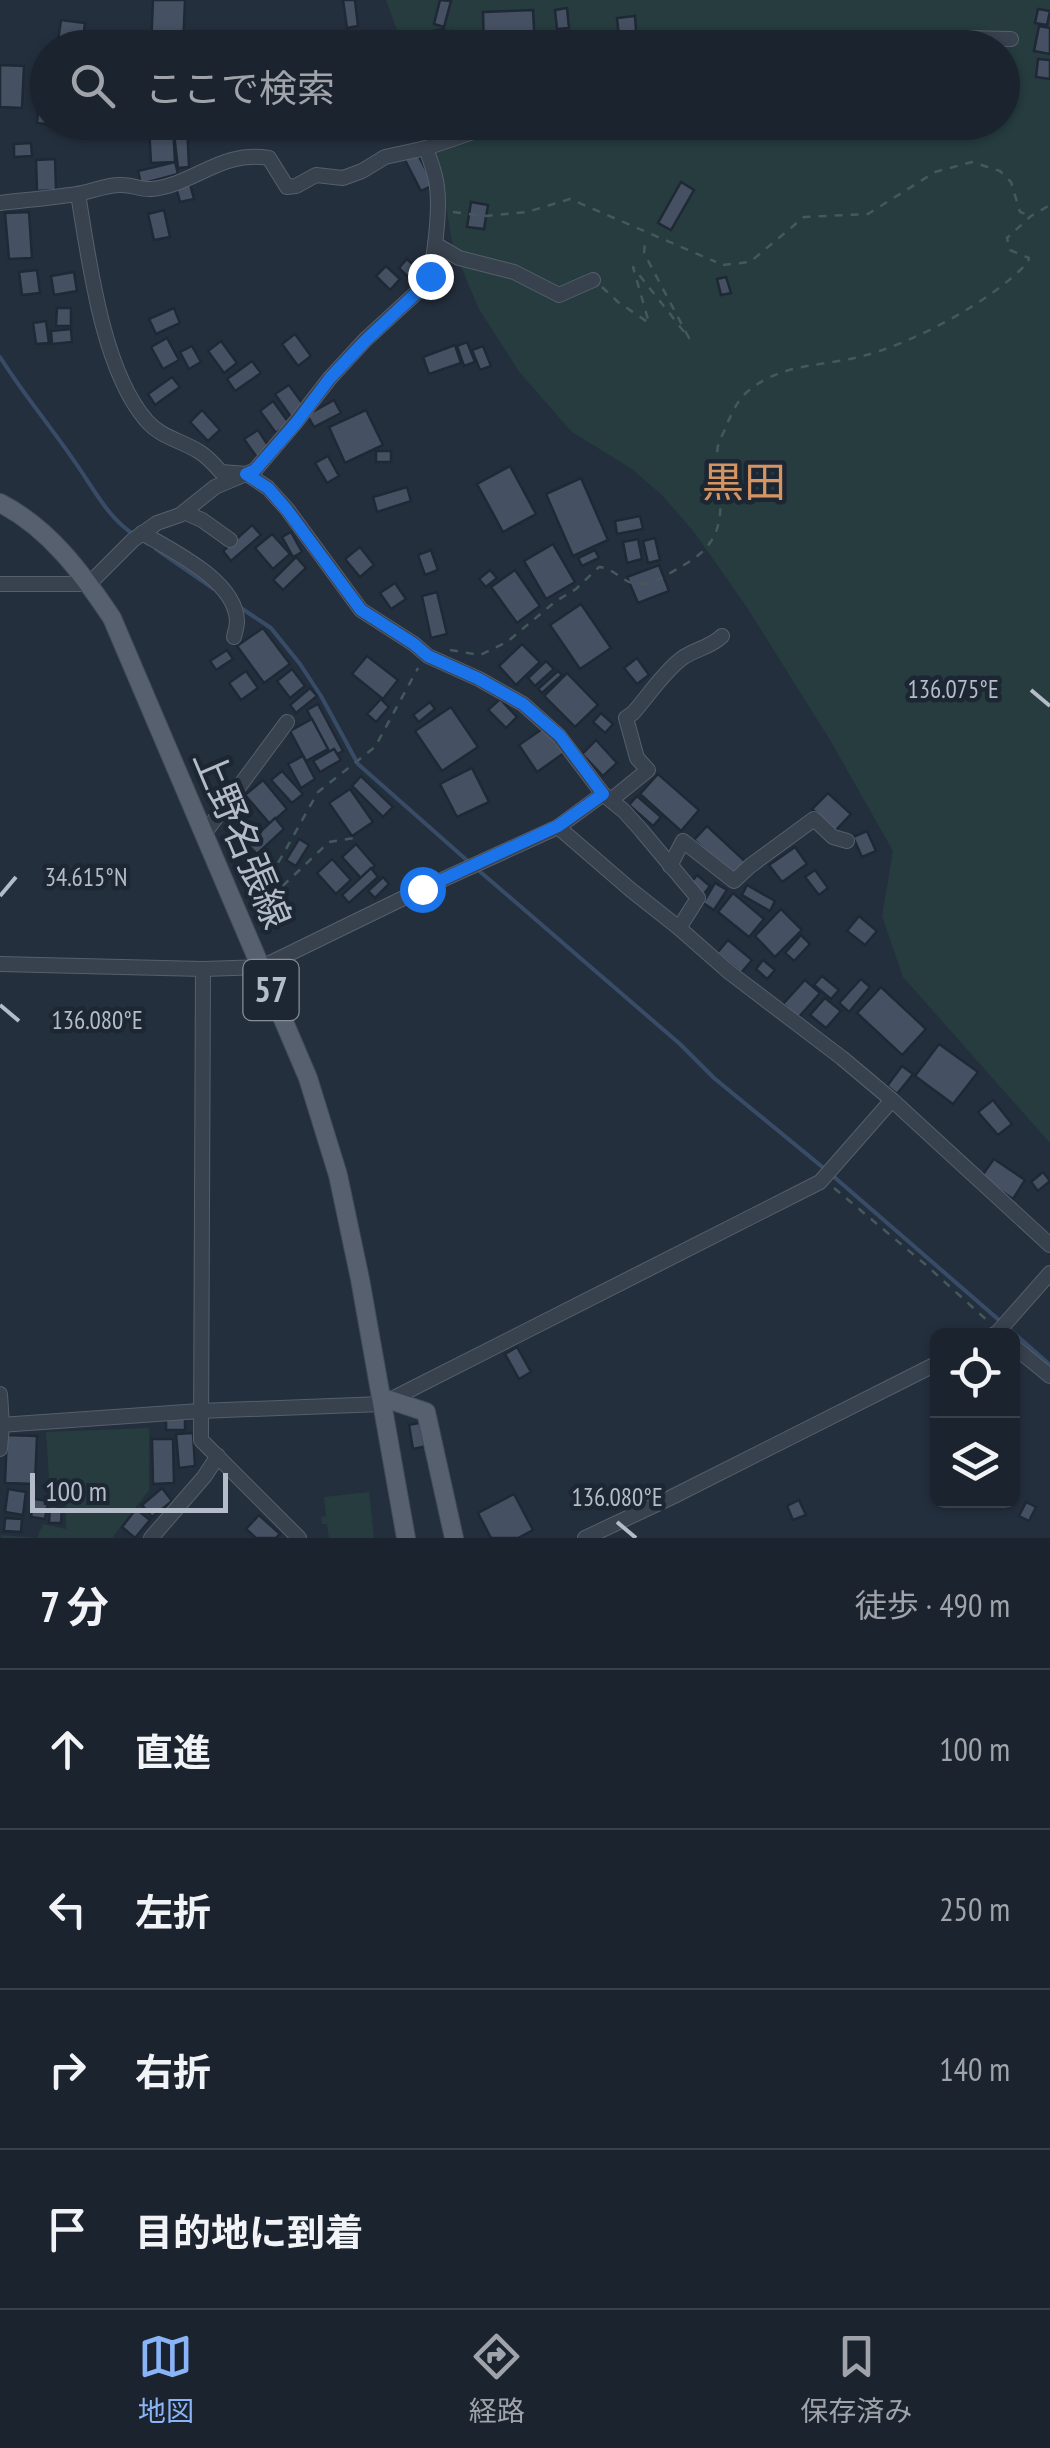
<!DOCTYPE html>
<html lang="ja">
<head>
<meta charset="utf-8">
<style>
	body { margin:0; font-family:"PT Sans Narrow","Noto Sans JP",sans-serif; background:#242b36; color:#f1f3f6 }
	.controls { position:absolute; right:30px; bottom:30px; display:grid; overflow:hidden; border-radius:15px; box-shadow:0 2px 8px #0004 }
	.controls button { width:90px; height:90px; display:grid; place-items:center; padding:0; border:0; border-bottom:2px solid #39404a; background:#1b232e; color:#f1f3f6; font:50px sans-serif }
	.scale { position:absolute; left:30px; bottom:25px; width:198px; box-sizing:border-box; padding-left:10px; border:5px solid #b4bcc9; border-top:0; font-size:28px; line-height:35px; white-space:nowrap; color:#b4bcc9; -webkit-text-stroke:8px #1d2633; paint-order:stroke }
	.stop { position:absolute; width:30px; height:30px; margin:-22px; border:8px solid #1a73e8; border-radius:50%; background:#fff }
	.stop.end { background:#1a73e8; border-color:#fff; box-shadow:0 2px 10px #0008 }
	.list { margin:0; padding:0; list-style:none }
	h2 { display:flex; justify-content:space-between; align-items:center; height:130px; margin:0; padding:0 40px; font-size:42px }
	h2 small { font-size:32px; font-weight:400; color:#a0a4aa }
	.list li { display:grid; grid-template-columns:65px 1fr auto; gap:30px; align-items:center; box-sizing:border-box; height:160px; padding:0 40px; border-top:2px solid #39404a }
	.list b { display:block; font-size:38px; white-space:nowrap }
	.list em { font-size:32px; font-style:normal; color:#a0a4aa }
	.icon { flex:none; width:55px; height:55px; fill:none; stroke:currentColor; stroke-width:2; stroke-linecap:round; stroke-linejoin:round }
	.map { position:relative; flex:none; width:1050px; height:1538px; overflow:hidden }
	.search { position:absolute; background:#1b232e; box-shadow:0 2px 8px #0004; left:30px; right:30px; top:30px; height:110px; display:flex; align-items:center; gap:25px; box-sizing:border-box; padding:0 35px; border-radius:55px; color:#a0a4aa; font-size:38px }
	.sheet { height:770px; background:#1b232e }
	nav { display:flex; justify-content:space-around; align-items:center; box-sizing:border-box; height:140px; border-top:2px solid #39404a; background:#1b232e; font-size:28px; color:#a0a4aa }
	nav a { display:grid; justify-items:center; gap:5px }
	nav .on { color:#8ab4f8 }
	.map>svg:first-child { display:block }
</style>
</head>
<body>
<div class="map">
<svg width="1050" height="1538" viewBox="0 0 1050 1538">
	<rect width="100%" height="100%" fill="#242f3e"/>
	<!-- green -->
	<g fill="#263c3f">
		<path d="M386 0H1050V1143L903 977 882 916 893 851 830 740 746 606 694 532 662 495 632 469 572 432 520 373 479 309 453 248 439 163 426 123 1002 122V48L403 47Z"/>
		<path d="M149 1428V1490L112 1538H1V1535L37 1538 43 1524 66 1529V1504L50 1493 46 1432Z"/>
		<path d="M369 1492 374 1538H329L327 1524H322L321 1517 326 1516 324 1497Z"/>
	</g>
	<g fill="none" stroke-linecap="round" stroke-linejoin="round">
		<!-- stream -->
		<g stroke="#394c67" stroke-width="4">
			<path d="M0 357C24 395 52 428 77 465 95 491 108 518 136 536"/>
			<path d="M156 549 214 589"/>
			<path d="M238 606 271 628 300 664 321 696 358 764 470 863"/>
			<path d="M477 869 680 1044 714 1078 826 1170"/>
			<path d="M833 1176 999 1320"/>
			<path d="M1007 1327 1050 1365"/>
		</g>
	</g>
	<!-- building -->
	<g fill="#455162" stroke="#1f2835" stroke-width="2.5">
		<path d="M153 0H185L183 48H151Z"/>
		<path d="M343 0H355L358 26 347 28Z"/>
		<path d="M440 0 451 1 444 27 434 24Z"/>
		<path d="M567 8 569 28 557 29 555 10Z"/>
		<path d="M1038 9 1050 11 1047 25 1035 23Z"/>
		<path d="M533 10 535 47 484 48 483 12Z"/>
		<path d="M635 16 637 45 620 47 617 18Z"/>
		<path d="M61 20 85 23 82 48H57Z"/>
		<path d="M1039 26 1050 28V54L1034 51Z"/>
		<path d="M444 29 445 32 452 31 454 41 450 42 451 48H435L432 31Z"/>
		<path d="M1038 59 1050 60V79L1036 77Z"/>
		<path d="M0 65 24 66 22 108 0 107Z"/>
		<path d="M40 91H48V122H55V125L37 123Z"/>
		<path d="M94 122H126V126L95 130Z"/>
		<path d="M187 122 189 167 178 168 173 126Z"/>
		<path d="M173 126 175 162 151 163 149 127Z"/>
		<path d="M31 143 32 156 14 157V144Z"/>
		<path d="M417 153 434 185 421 191 405 160Z"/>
		<path d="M55 159 56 190 37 191 36 160Z"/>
		<path d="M175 162 178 174 141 184 138 171Z"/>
		<path d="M681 182 694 190 671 230 658 223Z"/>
		<path d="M190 184 194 199 180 202 176 187Z"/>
		<path d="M471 202 488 205 484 229 467 227Z"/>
		<path d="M164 210 170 237 154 240 148 214Z"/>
		<path d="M29 212 32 258 9 259 5 213Z"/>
		<path d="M407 259 426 277 417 286 399 268Z"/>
		<path d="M386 266 400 279 390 290 376 276Z"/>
		<path d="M37 270 40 293 22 295 19 272Z"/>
		<path d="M74 272 77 291 54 295 51 276Z"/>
		<path d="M726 277 731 293 721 295 717 279Z"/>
		<path d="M57 308H71V326H56Z"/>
		<path d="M174 308 180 323 156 334 149 319Z"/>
		<path d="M46 321 49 343 36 344 33 323Z"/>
		<path d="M71 329 72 342 52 344 51 331Z"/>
		<path d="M295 334 311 356 298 366 282 344Z"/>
		<path d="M167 338 179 360 163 369 151 347Z"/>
		<path d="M221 341 237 363 224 373 208 351Z"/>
		<path d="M467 342 475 362 464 366 457 346Z"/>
		<path d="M455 345 461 363 429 374 423 357Z"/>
		<path d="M192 346 201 362 189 369 180 352Z"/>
		<path d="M483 346 491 366 480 370 472 350Z"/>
		<path d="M252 361 261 373 235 391 227 379Z"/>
		<path d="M172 377 180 387 155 405 148 394Z"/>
		<path d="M289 385 305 407 291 417 275 394Z"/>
		<path d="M334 400 341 413 314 427 307 415Z"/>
		<path d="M273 401 289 423 276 433 260 411Z"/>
		<path d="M202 410 220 430 208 441 190 422Z"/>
		<path d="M366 410 383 445 345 463 329 427Z"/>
		<path d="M258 430 271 450 258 459 244 439Z"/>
		<rect x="376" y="451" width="15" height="11"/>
		<path d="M328 456 339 476 327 483 315 463Z"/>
		<path d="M510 466 536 514 503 532 477 484Z"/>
		<path d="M581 478 608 540 573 556 546 494Z"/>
		<path d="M407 487 411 501 377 512 373 497Z"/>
		<path d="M640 516 643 529 617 534 615 521Z"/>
		<path d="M252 525 261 535 231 561 223 551Z"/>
		<path d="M291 532 302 552 293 557 282 537Z"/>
		<path d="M272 534 290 554 273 569 255 548Z"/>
		<path d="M655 538 660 560 648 563 643 541Z"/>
		<path d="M638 539 642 559 627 563 623 542Z"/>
		<path d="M553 544 575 582 546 599 524 561Z"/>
		<path d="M360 547 374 565 360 577 345 559Z"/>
		<path d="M431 550 438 570 425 575 418 555Z"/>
		<path d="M595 550 599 558 582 566 578 558Z"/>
		<path d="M296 557 306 568 283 590 273 580Z"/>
		<path d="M659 565 669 591 638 603 627 577Z"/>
		<path d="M490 570 497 578 486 587 479 579Z"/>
		<path d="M515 570 540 606 517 623 491 587Z"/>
		<path d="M395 583 406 599 391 609 380 593Z"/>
		<path d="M437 592 447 634 431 638 422 596Z"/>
		<path d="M581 604 611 648 580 669 550 625Z"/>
		<path d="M263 628 290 664 264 683 237 646Z"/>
		<path d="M522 644 540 662 516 685 499 666Z"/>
		<path d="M227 650 233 659 216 670 210 661Z"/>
		<path d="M367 656 398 680 383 699 352 674Z"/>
		<path d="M637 658 649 675 637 684 624 668Z"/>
		<path d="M546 661 554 669 535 686 528 678Z"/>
		<path d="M292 669 305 686 290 698 277 681Z"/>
		<path d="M246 671 258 688 241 700 229 683Z"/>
		<path d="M558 671 562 675 542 693 538 689Z"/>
		<path d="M567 673 598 705 575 727 544 696Z"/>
		<path d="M310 688 317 696 296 713 290 705Z"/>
		<path d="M381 699 389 707 376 722 367 714Z"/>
		<path d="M500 699 517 717 506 728 488 710Z"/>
		<path d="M430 702 435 709 419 722 413 715Z"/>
		<path d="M318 704 343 751 331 757 307 710Z"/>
		<path d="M451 707 478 747 442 771 415 731Z"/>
		<path d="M601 713 613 724 605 733 593 722Z"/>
		<path d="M312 719 328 749 306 761 290 731Z"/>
		<path d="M545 727 564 753 537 772 519 745Z"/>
		<path d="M596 740 617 763 603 776 582 754Z"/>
		<path d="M334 749 341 760 320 772 313 761Z"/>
		<path d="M303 756 315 779 301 788 288 764Z"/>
		<path d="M472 768 489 802 457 817 440 784Z"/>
		<path d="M282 771 303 794 292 803 271 780Z"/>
		<path d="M658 774 699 810 681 831 640 794Z"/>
		<path d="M361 776 393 807 383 817 352 786Z"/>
		<path d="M263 780 287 809 270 824 245 795Z"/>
		<path d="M350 789 373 822 352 836 329 803Z"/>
		<path d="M828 793 851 814 835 831 812 809Z"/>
		<path d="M637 796 661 817 653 826 629 805Z"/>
		<path d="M275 818 284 829 257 854 247 844Z"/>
		<path d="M707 826 748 864 735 878 694 840Z"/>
		<path d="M867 831 876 851 862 857 853 837Z"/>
		<path d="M299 839 309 845 296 866 286 860Z"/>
		<path d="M356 844 375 866 361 878 342 857Z"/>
		<path d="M795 847 807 864 782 882 769 865Z"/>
		<path d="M251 851 266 870 255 879 240 859Z"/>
		<path d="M332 859 351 880 336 894 317 873Z"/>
		<path d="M371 868 378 877 349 903 342 895Z"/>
		<path d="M815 870 828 888 819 895 805 877Z"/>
		<path d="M697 875 710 886 704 894 690 884Z"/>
		<path d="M383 877 389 884 375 898 368 891Z"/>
		<path d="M715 883 727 890 714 910 703 903Z"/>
		<path d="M747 885 775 901 770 911 742 895Z"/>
		<path d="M733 893 764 919 749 937 718 912Z"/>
		<path d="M781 909 802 930 775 957 755 936Z"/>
		<path d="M859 916 877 931 865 945 847 931Z"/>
		<path d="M801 935 810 944 794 961 785 953Z"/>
		<path d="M728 940 752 960 741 973 717 953Z"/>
		<path d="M763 960 775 970 767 979 756 969Z"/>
		<path d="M822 976 839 990 831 999 814 985Z"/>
		<path d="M861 979 870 987 849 1012 839 1003Z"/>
		<path d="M805 980 820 993 798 1018 783 1004Z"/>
		<path d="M881 987 926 1029 902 1055 857 1013Z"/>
		<path d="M825 998 841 1011 826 1028 810 1015Z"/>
		<path d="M939 1044 978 1072 953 1104 915 1076Z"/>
		<path d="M902 1066 913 1074 897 1094 887 1086Z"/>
		<path d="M993 1100 1012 1124 998 1135 978 1112Z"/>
		<path d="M994 1159 1025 1180 1013 1199 981 1177Z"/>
		<path d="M1043 1172 1050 1181 1038 1191 1031 1182Z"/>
		<path d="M517 1347 531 1372 519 1379 505 1354Z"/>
		<rect x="166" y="1416" width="19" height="14"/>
		<path d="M423 1422 427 1446 413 1449 409 1425Z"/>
		<path d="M193 1433 195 1466 179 1468 176 1434Z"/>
		<path d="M7 1435 37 1436 35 1484 5 1483Z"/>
		<path d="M152 1439H173L174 1483 153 1484Z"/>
		<path d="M162 1488 172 1501 152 1517 142 1505Z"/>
		<path d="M8 1489 26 1492 23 1515 5 1512Z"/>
		<path d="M514 1494 533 1530 518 1538H491L478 1513Z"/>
		<path d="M34 1499 48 1501 45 1519 31 1517Z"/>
		<path d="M799 1500 806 1515 793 1520 787 1506Z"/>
		<path d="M1026 1502 1036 1507 1029 1521 1019 1516Z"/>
		<path d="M50 1506 62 1507 61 1523H49Z"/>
		<path d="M136 1509 150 1520 135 1538 122 1527Z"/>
		<path d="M259 1515 280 1534 276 1538H256L246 1529Z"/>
		<path d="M5 1518 22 1519 21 1532 4 1531Z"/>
	</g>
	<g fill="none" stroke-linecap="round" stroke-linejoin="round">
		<defs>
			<g id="minor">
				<path d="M897 48 966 38 1011 39"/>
				<path d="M78 194C89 260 102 369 146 420 160 437 180 440 198 451 207 456 214 464 221 472L247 474 268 488 287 509 361 610 414 644 428 656 479 679 523 704 559 736 603 794 624 811 641 830 698 898 679 928"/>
				<path d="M0 203C25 200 51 198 77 194 91 192 107 184 122 185 132 185 142 190 152 189 196 184 220 150 269 158L287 187 296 186 316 175 343 178 362 171 385 157 426 148 476 131 484 122"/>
				<path d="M435 244 459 258 514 272 559 295 593 280"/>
				<path d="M184 512 202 520 230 540"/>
				<path d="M142 533C173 551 236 581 237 621 237 627 235 632 234 637"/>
				<path d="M0 584H89L133 540 157 523 180 515 215 487 255 470 295 423 330 378 365 340 426 284C435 265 440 208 437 187 436 174 430 161 426 148"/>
				<path d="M611 800 648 770 637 758 626 718 633 713C649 695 662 674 681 659 694 649 710 648 722 636"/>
				<path d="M558 827 631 890 679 928 729 972 842 1058 892 1100 1050 1245"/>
				<path d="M204 834 287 722"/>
				<path d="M670 866 683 841 734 881 750 866 814 819 833 837 847 841"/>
				<path d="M0 964 203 969 262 967 422 889 558 827 603 794"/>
				<path d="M203 969 201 1440 299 1538"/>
				<path d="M991 1336 997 1333 1050 1273"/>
				<path d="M1012 1345 1050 1376"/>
				<path d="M0 1394 2 1425 0 1449"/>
				<path d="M0 1425 200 1411 382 1404 820 1182 892 1100"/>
				<path d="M151 1538 204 1477 218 1456"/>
				<path d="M585 1538 672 1497 938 1363"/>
			</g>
			<g id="major">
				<path d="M0 503C49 528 82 573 112 618L308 1078 338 1175 360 1279 406 1538"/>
				<path d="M390 1400 426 1412 454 1538"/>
			</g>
		</defs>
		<!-- minor casing -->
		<use href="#minor" stroke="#565f6c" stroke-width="16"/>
		<!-- major casing -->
		<use href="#major" stroke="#414a57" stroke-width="20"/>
		<!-- path -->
		<g stroke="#44595c" stroke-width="2.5" stroke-dasharray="8 8" stroke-linecap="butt">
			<path d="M453 212 486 216 527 212 570 199 716 262"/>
			<path d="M723 265 750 262 804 217 868 214 935 172 972 162 1000 171 1011 182 1020 212 1029 215"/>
			<path d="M602 287 618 302 649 323 633 267 689 338 644 253 645 243"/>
			<path d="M450 650 480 655 507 642 556 601 576 589 599 567C615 568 624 585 640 584 654 584 670 573 682 566 722 544 723 519 719 476 718 466 716 455 718 446 720 438 725 431 727 424 732 413 737 401 747 392 782 362 822 367 863 356 913 343 993 301 1028 262L1029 258 1010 250 1007 238 1031 216 1050 205"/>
			<path d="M271 897 329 842 360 837"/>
			<path d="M254 915 270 898 264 888 318 792 375 747 418 668"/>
			<path d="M834 1188 926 1265 990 1323"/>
		</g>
		<!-- minor -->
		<use href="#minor" stroke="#38414e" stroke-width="14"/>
		<!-- major -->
		<use href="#major" stroke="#56606e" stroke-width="18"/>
	</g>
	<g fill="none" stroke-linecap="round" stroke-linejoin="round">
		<!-- route -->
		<path stroke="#1a73e8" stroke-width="12" d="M422 889 558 826 603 794 560 736 523 704 479 679 428 656 414 644 361 610 287 510 268 488 246 474 255 470 296 423 330 378 366 340 426 284 430 276"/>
	</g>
	<!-- ticks -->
	<path fill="none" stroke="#b4bcc9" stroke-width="4" d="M1031 690 1050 706M0 896 16 877M0 1005 19 1021M617 1522 636 1538"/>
	<g text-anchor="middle" stroke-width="9" stroke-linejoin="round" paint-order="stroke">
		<!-- shield labels -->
		<rect fill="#1d2633" stroke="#878f9c" stroke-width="2.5" x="243.5" y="960" width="55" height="60" rx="8"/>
		<g font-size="35" font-weight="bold" fill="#b4bcc9">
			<text x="271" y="1002">57</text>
		</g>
		<!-- street labels -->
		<g font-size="38" fill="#b4bcc9" stroke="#1d2633">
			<text transform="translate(242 839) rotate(67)" y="13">上野名張線</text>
		</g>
		<!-- quarter labels -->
		<g font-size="42" fill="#d59563" stroke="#1d2633">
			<text x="744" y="497">黒田</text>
		</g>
	</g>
	<g font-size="25" text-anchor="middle" fill="#b4bcc9" stroke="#1d2633" stroke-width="9" stroke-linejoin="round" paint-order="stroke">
		<text x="953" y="698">136.075°E</text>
		<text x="86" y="886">34.615°N</text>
		<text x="97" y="1029">136.080°E</text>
		<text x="617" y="1506">136.080°E</text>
	</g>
</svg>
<div class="controls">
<button><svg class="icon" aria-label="locate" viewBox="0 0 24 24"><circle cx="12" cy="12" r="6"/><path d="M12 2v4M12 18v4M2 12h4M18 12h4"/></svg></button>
<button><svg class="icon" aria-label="layers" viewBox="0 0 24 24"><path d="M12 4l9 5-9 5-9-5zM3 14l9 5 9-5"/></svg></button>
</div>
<div class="scale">100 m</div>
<div class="stop" style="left:422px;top:889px"></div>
<div class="stop end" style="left:430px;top:276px"></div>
<div class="search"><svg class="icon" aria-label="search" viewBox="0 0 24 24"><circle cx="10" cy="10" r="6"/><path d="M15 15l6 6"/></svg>ここで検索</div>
</div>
<section class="sheet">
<h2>7 分<small>徒歩 · 490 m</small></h2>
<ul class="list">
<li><svg class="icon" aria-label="ahead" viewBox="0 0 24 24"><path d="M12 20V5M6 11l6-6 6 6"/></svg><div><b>直進</b></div><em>100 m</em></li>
<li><svg class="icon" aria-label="left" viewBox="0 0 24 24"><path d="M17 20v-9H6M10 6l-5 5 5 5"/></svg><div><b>左折</b></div><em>250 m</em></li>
<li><svg class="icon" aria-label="right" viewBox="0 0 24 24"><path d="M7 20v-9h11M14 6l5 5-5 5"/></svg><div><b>右折</b></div><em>140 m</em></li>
<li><svg class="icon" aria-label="arrive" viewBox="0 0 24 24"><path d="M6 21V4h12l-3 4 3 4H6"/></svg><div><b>目的地に到着</b></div></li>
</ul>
</section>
<nav>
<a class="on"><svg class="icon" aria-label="map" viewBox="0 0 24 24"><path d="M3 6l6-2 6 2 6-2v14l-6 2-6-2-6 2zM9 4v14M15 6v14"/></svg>地図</a>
<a><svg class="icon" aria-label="directions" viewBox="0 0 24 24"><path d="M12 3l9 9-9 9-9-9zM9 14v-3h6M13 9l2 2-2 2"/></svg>経路</a>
<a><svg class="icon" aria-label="saved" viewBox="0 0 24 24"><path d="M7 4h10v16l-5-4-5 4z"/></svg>保存済み</a>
</nav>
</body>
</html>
